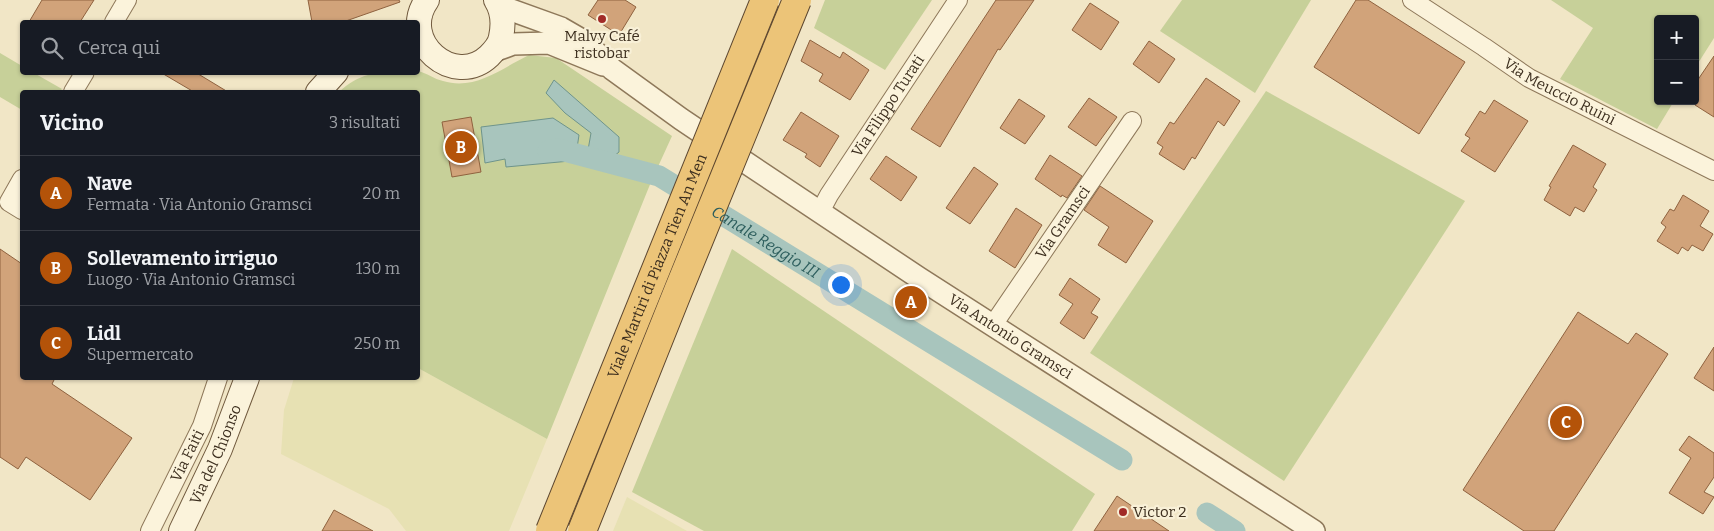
<!DOCTYPE html>
<html lang="it">
<head>
<meta charset="utf-8">
<style>
	body { margin:0; font-family:Bitter,serif; background:#20242c; color:#f1f3f6 }
	.controls { position:absolute; right:15px; top:15px; display:grid; overflow:hidden; border-radius:5px; box-shadow:0 1px 4px #0004 }
	.controls button { width:45px; height:45px; display:grid; place-items:center; padding:0; border:0; border-bottom:1px solid #363941; background:#171b24; color:#f1f3f6; font:25px sans-serif }
	.you { position:absolute; left:840px; top:284px; width:18px; height:18px; margin:-12px; border:4px solid #fff; border-radius:50%; background:#1a73e8; box-shadow:0 0 0 8px #1a73e833 }
	.badge { display:grid; place-items:center; width:32px; height:32px; border-radius:50%; background:#b45309; color:#fff; font-size:16px; font-weight:700 }
	.pin { position:absolute; translate:-50% -50%; border:2px solid #fff; box-shadow:0 1px 5px #0006 }
	.list { margin:0; padding:0; list-style:none }
	h2 { display:flex; justify-content:space-between; align-items:center; height:65px; margin:0; padding:0 20px; font-size:21px }
	h2 small { font-size:16px; font-weight:400; color:#9ea1a6 }
	.list li { display:grid; grid-template-columns:32px 1fr auto; gap:15px; align-items:center; box-sizing:border-box; height:75px; padding:0 20px; border-top:1px solid #363941 }
	.list b { display:block; font-size:19px; white-space:nowrap }
	.list p { margin:0; font-size:16px; white-space:nowrap; color:#9ea1a6 }
	.list em { font-size:16px; font-style:normal; color:#9ea1a6 }
	.icon { flex:none; width:28px; height:28px; fill:none; stroke:currentColor; stroke-width:2; stroke-linecap:round; stroke-linejoin:round }
	.map { position:relative; flex:none; width:1714px; height:531px; overflow:hidden }
	.search { position:absolute; background:#171b24; box-shadow:0 1px 4px #0004; left:20px; top:20px; width:400px; height:55px; display:flex; align-items:center; gap:12px; box-sizing:border-box; padding:0 18px; border-radius:5px; color:#9ea1a6; font-size:19px }
	.panel { position:absolute; background:#171b24; box-shadow:0 1px 4px #0004; left:20px; top:90px; width:400px; height:290px; border-radius:5px }
	.map>svg:first-child { display:block }
</style>
</head>
<body>
<div class="map">
<svg width="1714" height="531" viewBox="0 0 1714 531">
	<rect width="100%" height="100%" fill="#f1e6c6"/>
	<!-- farmland -->
	<g fill="#e7e1b3">
		<path d="M418 368 547 439 509 531H406L389 509 281 454 284 410 294 378H418Z"/>
		<path d="M627 497 687 531H613Z"/>
	</g>
	<!-- green -->
	<g fill="#c7d099">
		<path d="M825 0H932L885 70 814 28Z"/>
		<path d="M1182 0H1311L1255 93 1160 31Z"/>
		<path d="M1551 0H1714V38L1695 68V19H1658V101H1674L1657 129 1560 79 1593 28Z"/>
		<path d="M0 53 22 66V72L34 73 62 89 59 92H22V110L0 97Z"/>
		<path d="M529 55 556 58 672 136 651 182 547 439 418 368V92H339C364 68 385 73 418 72V71C427 73 434 79 443 81 475 91 502 68 529 55Z"/>
		<path d="M1266 91 1465 201 1284 481 1090 353Z"/>
		<path d="M732 249 1095 494 1072 531H704L632 492Z"/>
	</g>
	<!-- water -->
	<g fill="#a8c5bd" stroke="#6e948c">
		<path d="M554 80 619 137V152L614 156 588 150 591 133 565 113 546 93Z"/>
		<path d="M553 118 579 135 576 155 570 154V161L506 167 505 159 485 163 481 127Z"/>
	</g>
	<g fill="none" stroke-linecap="round" stroke-linejoin="round">
		<!-- canal -->
		<g stroke="#a8c5bd" stroke-width="21">
			<path id="s1" d="M548 151 557 149 659 176 1122 460"/>
			<path d="M1207 513 1235 531"/>
		</g>
	</g>
	<!-- building -->
	<g fill="#d1a37a" stroke="#8f623f">
		<path d="M42 0H94L80 22H29Z"/>
		<path d="M308 0H399L400 2 343 22H312Z"/>
		<path d="M598 0H625L636 7 619 35 588 15Z"/>
		<path d="M996 0H1034L1000 50 998 49 940 147 911 129Z"/>
		<path d="M1356 0H1368L1465 62 1419 134 1314 67Z"/>
		<path d="M1090 3 1119 22 1101 50 1072 30Z"/>
		<path d="M810 40 840 58 843 52 869 70 850 100 819 81 823 74 801 61Z"/>
		<path d="M1149 41 1175 59 1159 83 1133 64Z"/>
		<path d="M1714 56V117L1695 105V84Z"/>
		<path d="M160 72H195L228 92H194Z"/>
		<path d="M1206 78 1240 101 1224 126 1218 121 1195 159 1192 157 1184 170 1159 154 1163 147 1157 143 1170 122 1174 124Z"/>
		<path d="M1089 98 1117 117 1096 146 1068 127Z"/>
		<path d="M1019 99 1045 116 1025 144 1000 128Z"/>
		<path d="M1494 100 1528 121 1495 172 1461 151 1470 138 1465 135 1480 111 1485 114Z"/>
		<path d="M801 112 839 136 820 167 805 157 807 154 783 140Z"/>
		<path d="M471 117 481 172 452 177 442 122Z"/>
		<path d="M1573 145 1606 164 1593 187 1597 190 1584 212 1575 207 1570 216 1544 200 1551 187 1549 186Z"/>
		<path d="M1050 155 1082 176 1067 198 1062 195 1061 197 1035 179Z"/>
		<path d="M886 156 917 177 901 201 870 179Z"/>
		<path d="M974 167 998 184 970 224 946 208Z"/>
		<path d="M1100 186 1153 221 1126 263 1098 245 1109 227 1084 210Z"/>
		<path d="M1683 195 1709 211 1700 226 1713 234 1703 251 1692 245 1688 251 1682 247 1678 254 1657 241 1666 227 1661 223 1670 209 1674 211Z"/>
		<path d="M1016 208 1042 225 1015 268 989 251Z"/>
		<path d="M0 249 22 264V378H55L52 384 132 438 90 500 26 457 18 469 0 457Z"/>
		<path d="M1070 278 1100 299 1091 313 1098 317 1084 339 1060 323 1073 304 1059 295Z"/>
		<path d="M1578 312 1628 344 1636 333 1668 354 1554 531H1524L1463 490Z"/>
		<path d="M1714 347V391L1694 378Z"/>
		<path d="M1689 436 1714 453V477L1704 492 1714 497 1703 514 1669 493 1691 458 1679 450Z"/>
		<path d="M1117 496 1169 531H1094Z"/>
		<path d="M334 510 373 531H322Z"/>
	</g>
	<g fill="none" stroke-linecap="round" stroke-linejoin="round">
		<defs>
			<g id="minor">
				<path id="s2" d="M1412 0 1484 47 1529 78 1714 171"/>
				<path d="M114 22 127 0"/>
				<path d="M73 92 85 72"/>
				<path d="M22 179 9 202 22 210"/>
				<path id="s3" d="M820 212 829 195 958 0"/>
				<path id="s4" d="M993 325 1132 121"/>
				<path id="s5" d="M150 531 202 426 218 378"/>
			</g>
			<g id="tertiary">
				<path id="s6" d="M500 6 561 28 587 43 612 69 681 119 745 162 919 278 1314 531"/>
				<path d="M494 51 513 44 549 43 603 65"/>
			</g>
			<g id="secondary">
				<path d="M427 0C398 41 454 89 489 56 495 50 500 44 501 37 504 23 503 11 496 0"/>
				<path d="M318 92 336 72"/>
				<path id="s7" d="M181 531 220 449 247 378"/>
			</g>
		</defs>
		<!-- minor casing -->
		<use href="#minor" stroke="#8e785a" stroke-width="20"/>
		<!-- tertiary casing -->
		<use href="#tertiary" stroke="#8e785a" stroke-width="24"/>
		<!-- secondary casing -->
		<use href="#secondary" stroke="#70593d" stroke-width="26"/>
		<!-- minor -->
		<use href="#minor" stroke="#fbf3db" stroke-width="18"/>
		<!-- tertiary -->
		<use href="#tertiary" stroke="#fbf3db" stroke-width="21"/>
		<!-- secondary -->
		<use href="#secondary" stroke="#fbf3db" stroke-width="24"/>
		<defs>
			<g id="trunk-bridge">
				<path id="s8" d="M550 531 765 0"/>
				<path d="M582 531 678 291 797 0"/>
			</g>
		</defs>
		<!-- trunk-bridge casing -->
		<use href="#trunk-bridge" stroke="#5c462f" stroke-width="30" stroke-linecap="butt"/>
		<!-- trunk-bridge -->
		<use href="#trunk-bridge" stroke="#ecc478" stroke-width="28"/>
	</g>
	<!-- markers -->
	<g fill="#a12b27" stroke="#f8f0d7" stroke-width="2">
		<circle cx="602" cy="19" r="5"/>
		<circle cx="1123" cy="512" r="5"/>
	</g>
	<g text-anchor="middle" stroke-width="4.5" stroke-linejoin="round" paint-order="stroke">
		<!-- poi labels -->
		<g font-size="15" fill="#3d2f1f" stroke="#f8f0d7">
			<text x="602" y="41">Malvy Café<tspan x="602" dy="17">ristobar</tspan></text>
			<text x="1133" y="517" text-anchor="start">Victor 2</text>
		</g>
		<!-- street labels -->
		<g font-size="15" fill="#3d2f1f" stroke="#f8f0d7">
			<text dy="5" stroke="none"><textPath href="#s2" startOffset="174">Via Meuccio Ruini</textPath></text>
			<text dy="5" stroke="none"><textPath href="#s3" startOffset="126">Via Filippo Turati</textPath></text>
			<text dy="5" stroke="none"><textPath href="#s4" startOffset="124">Via Gramsci</textPath></text>
			<text dy="5" stroke="none"><textPath href="#s8" startOffset="286">Viale Martiri di Piazza Tien An Men</textPath></text>
			<text dy="5" stroke="none"><textPath href="#s6" startOffset="611">Via Antonio Gramsci</textPath></text>
			<text dy="5" stroke="none"><textPath href="#s5" startOffset="84">Via Faiti</textPath></text>
			<text dy="5" stroke="none"><textPath href="#s7" startOffset="84">Via del Chionso</textPath></text>
		</g>
		<!-- water labels -->
		<g font-size="16" font-style="italic" fill="#2d5e5d" stroke="#f8f0d7">
			<text dy="6" stroke="none"><textPath href="#s1" startOffset="240">Canale Reggio III</textPath></text>
		</g>
	</g>
</svg>
<div class="controls">
<button>+</button>
<button>−</button>
</div>
<div class="you"></div>
<div class="pin badge" style="left:911px;top:302px">A</div>
<div class="pin badge" style="left:461px;top:147px">B</div>
<div class="pin badge" style="left:1566px;top:422px">C</div>
<div class="search"><svg class="icon" aria-label="search" viewBox="0 0 24 24"><circle cx="10" cy="10" r="6"/><path d="M15 15l6 6"/></svg>Cerca qui</div>
<section class="panel">
<h2>Vicino<small>3 risultati</small></h2>
<ul class="list">
<li><span class="badge">A</span><div><b>Nave</b><p>Fermata · Via Antonio Gramsci</p></div><em>20 m</em></li>
<li><span class="badge">B</span><div><b>Sollevamento irriguo</b><p>Luogo · Via Antonio Gramsci</p></div><em>130 m</em></li>
<li><span class="badge">C</span><div><b>Lidl</b><p>Supermercato</p></div><em>250 m</em></li>
</ul>
</section>
</div>
</body>
</html>
